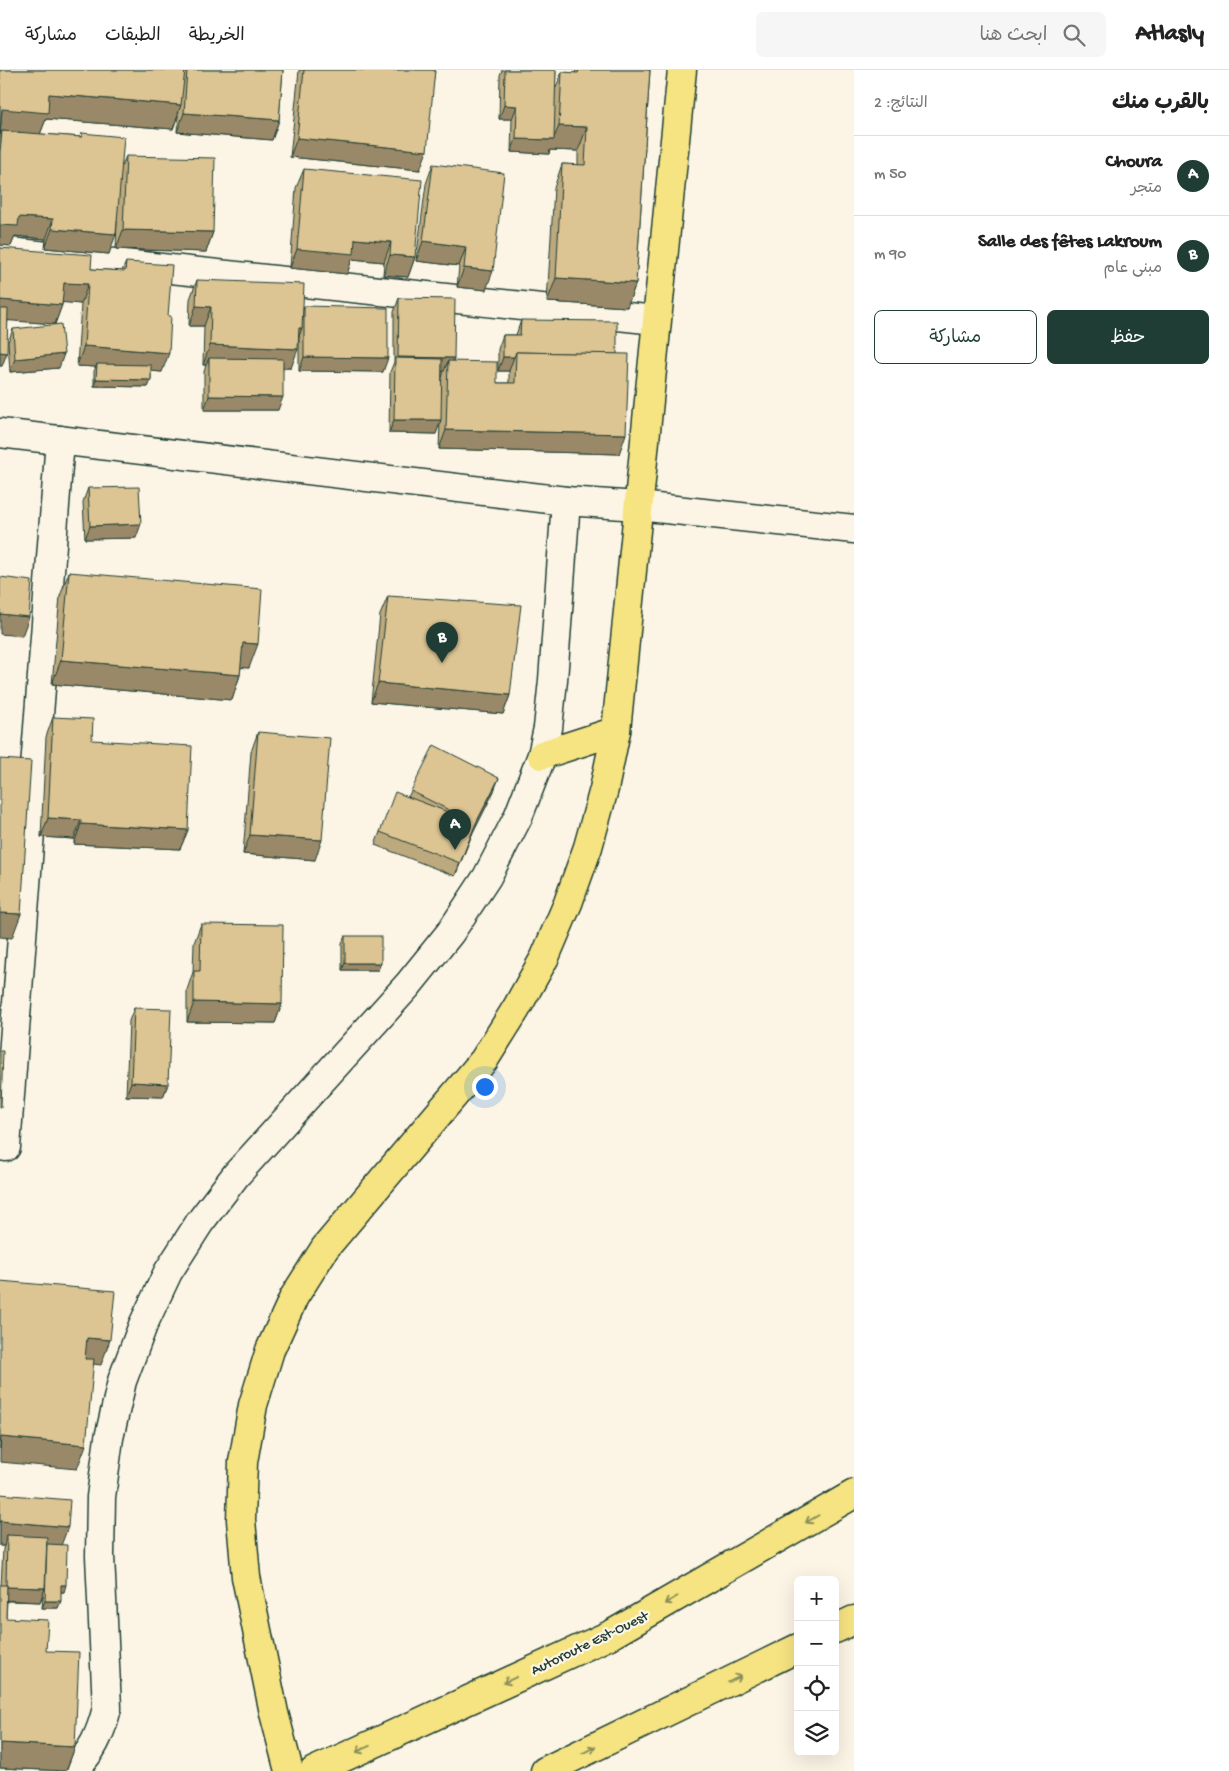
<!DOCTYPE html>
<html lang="ar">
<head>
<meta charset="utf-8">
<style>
	body { margin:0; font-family:"Gochi Hand","Playpen Sans Arabic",sans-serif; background:#f6f6f6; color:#222; direction:rtl }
	.controls { position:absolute; right:15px; bottom:15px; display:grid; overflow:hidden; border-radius:8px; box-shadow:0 5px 20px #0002 }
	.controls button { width:45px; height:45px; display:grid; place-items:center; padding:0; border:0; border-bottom:1px solid #e0e0e0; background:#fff; color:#222; font:25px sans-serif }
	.you { position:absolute; left:484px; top:1016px; width:18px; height:18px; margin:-12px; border:4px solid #fff; border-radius:50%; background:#1a73e8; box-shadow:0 0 0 8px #1a73e833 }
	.badge { display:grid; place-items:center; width:32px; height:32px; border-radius:50%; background:#1f3d34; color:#fff; font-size:16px; font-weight:700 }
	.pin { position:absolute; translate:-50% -41px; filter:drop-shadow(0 1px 2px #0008) }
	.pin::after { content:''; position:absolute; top:26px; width:18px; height:15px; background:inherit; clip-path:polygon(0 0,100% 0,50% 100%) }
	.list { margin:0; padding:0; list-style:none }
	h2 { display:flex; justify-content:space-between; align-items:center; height:65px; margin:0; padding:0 20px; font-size:21px }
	h2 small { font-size:16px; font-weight:400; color:#767676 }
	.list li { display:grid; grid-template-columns:32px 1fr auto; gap:15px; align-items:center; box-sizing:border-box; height:80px; padding:0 20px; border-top:1px solid #e0e0e0 }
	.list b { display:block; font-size:19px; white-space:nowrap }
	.list p { margin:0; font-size:16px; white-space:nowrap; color:#767676 }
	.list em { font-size:16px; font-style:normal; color:#767676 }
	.actions { display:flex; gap:10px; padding:15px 20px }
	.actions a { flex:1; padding:11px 0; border:1px solid #1f3d34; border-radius:8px; text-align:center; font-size:18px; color:#1f3d34 }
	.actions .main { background:#1f3d34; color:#fff }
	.icon { flex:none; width:28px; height:28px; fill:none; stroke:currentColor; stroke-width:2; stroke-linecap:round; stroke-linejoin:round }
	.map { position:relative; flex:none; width:854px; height:1701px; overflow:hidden; direction:ltr }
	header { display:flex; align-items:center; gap:30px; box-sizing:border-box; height:70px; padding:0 25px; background:#fff; border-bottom:1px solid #e0e0e0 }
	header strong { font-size:24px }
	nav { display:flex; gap:28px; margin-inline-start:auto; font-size:18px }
	.search { width:350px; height:45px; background:#f6f6f6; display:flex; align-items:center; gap:12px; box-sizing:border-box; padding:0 18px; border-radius:8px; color:#767676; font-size:19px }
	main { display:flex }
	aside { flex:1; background:#fff }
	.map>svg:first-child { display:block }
</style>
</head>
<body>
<header>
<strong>Atlasly</strong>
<div class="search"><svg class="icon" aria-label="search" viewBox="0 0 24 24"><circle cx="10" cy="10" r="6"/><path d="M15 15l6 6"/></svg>ابحث هنا</div>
<nav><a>الخريطة</a><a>الطبقات</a><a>مشاركة</a></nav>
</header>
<main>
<aside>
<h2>بالقرب منك<small>النتائج: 2</small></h2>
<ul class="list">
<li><span class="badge">A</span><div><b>Choura</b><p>متجر</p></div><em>50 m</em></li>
<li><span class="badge">B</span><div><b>Salle des fêtes Lakroum</b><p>مبنى عام</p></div><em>90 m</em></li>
</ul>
<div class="actions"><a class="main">حفظ</a><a>مشاركة</a></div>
</aside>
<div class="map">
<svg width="854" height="1701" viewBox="0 0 854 1701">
	<rect width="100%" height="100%" fill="#fcf5e5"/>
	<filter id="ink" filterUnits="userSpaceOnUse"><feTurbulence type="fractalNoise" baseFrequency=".02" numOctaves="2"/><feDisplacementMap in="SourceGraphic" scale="10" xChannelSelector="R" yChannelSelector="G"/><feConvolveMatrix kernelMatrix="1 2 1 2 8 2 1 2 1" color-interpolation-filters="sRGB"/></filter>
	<g filter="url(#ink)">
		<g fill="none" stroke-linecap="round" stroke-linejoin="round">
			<defs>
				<g id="minor">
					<path d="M0 181 656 250"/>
					<path d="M0 363 566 431 638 436 854 459"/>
					<path d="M0 1076 6 1077 60 370"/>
					<path d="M71 1701C92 1685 101 1662 107 1638L100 1486 101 1427 109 1368 122 1311 143 1255 168 1202 200 1152 236 1105 408 915 450 863 487 807 518 747 542 685 548 658 553 610 566 431"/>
				</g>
				<g id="major">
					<path d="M542 685 616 661"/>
					<path d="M289 1701 274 1643 246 1507 241 1450 243 1392 253 1335 270 1280 294 1227 325 1178 484 990 516 939 545 887 568 833 588 777 604 719 616 661 682 0"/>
				</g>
				<g id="highway">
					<path d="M835 1559 854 1550"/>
					<path d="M314 1701 612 1564 854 1424"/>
					<path d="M545 1701 798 1578"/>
				</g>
			</defs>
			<!-- minor casing -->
			<use href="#minor" stroke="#1f3d34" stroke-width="31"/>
			<!-- major casing -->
			<use href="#major" stroke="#1f3d34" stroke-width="31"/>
			<!-- highway casing -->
			<use href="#highway" stroke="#1f3d34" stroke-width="31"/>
			<!-- minor -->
			<use href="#minor" stroke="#fcf5e5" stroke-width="28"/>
			<!-- major -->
			<use href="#major" stroke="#f6e381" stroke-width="28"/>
			<!-- highway -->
			<use href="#highway" stroke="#f6e381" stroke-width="28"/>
		</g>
		<!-- wall -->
		<g fill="#bda97e" stroke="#1f3d34" fill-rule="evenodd">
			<path d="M0 0H283L279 50 272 70 177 62 178 45 173 59 46 49 40 64 81 67 82 63 122 96 126 86 213 162 206 182 116 179 117 151 109 184 45 178 46 169 15 166 11 176 0 175Z"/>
			<path d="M299 0H435L420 100 290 87Z"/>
			<path d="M502 0H556L555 20 562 2 575 3 576 0H650L636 213 627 237 547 232 554 118 562 94 578 95V81L550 80 549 84 511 82 512 49H499L500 5Z"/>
			<path d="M433 94 486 220 457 217 459 196 416 191 426 114Z"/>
			<path d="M304 99 415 187 408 207 383 205 384 192 352 189 347 204 290 198 296 118Z"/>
			<path d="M0 178 91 199 122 201 126 192 162 302 151 301V310L148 317 94 316V301L96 297 77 296 81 234 63 232 55 254 8 250 2 296H0Z"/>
			<path d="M197 210 303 240 304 236 383 302 299 301V266L291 298H283L278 340H204V302L206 295H203L204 256H189L190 229Z"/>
			<path d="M399 228 454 288 453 291 497 313H509V301H498V279L503 265H516L521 250 617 284 619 384 439 379 440 352 436 364 389 363 390 302 394 292V242ZM442 301H444L442 308Z"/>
			<path d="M13 259 59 298 10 302 8 272Z"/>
			<path d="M88 418 136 468 85 469 83 432Z"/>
			<path d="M69 502 249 598 241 597 240 605 232 630 52 614 60 526Z"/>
			<path d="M388 526 510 625 503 644 371 632 380 545Z"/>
			<path d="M53 647 92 670 188 760 180 779 74 774V769L41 767 46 667Z"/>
			<path d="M258 662 315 790 243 784 251 682Z"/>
			<path d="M411 721H494L471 767 455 806 375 775 380 762 408 727Z"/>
			<path d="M201 854 282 934 275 953 187 952V920L193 902 194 873Z"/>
			<path d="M345 866 378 900H342V873Z"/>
			<path d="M134 938 168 1014 163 1027 126 1026 129 951Z"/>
			<path d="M0 1424 62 1475 64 1522H61L58 1538H42L43 1525 40 1532 7 1531 6 1548 46 1581 75 1677 66 1701 0 1698 1 1515 3 1479 4 1476H0Z"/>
		</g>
		<!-- shaded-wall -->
		<g fill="#9a8967" stroke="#1f3d34">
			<path d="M49 24 181 35 173 59 46 49 39 67 2 61 0 64 2 39Z"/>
			<path d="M504 35 517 36 512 49H499Z"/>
			<path d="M184 43 279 50 272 70 177 62Z"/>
			<path d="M559 56 587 57 578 81 550 80 549 84 511 82 516 69 553 70Z"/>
			<path d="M297 68 427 81 420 100 290 87Z"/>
			<path d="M19 147 53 149 46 169 15 166 11 176 0 175V155Z"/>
			<path d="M52 159 116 164 109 184 45 178Z"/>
			<path d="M123 160 213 162 206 182 116 179Z"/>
			<path d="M355 169 391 172 384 192 352 189 347 204 290 198 297 179Z"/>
			<path d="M423 171 466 177 459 196 416 191Z"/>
			<path d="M390 185 415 187 408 207 383 205Z"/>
			<path d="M464 198 493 201 486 220 457 217Z"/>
			<path d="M556 208 636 213 627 237 547 232Z"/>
			<path d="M64 213 88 214 81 234 57 232Z"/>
			<path d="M0 230 62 235 55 254 0 250Z"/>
			<path d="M196 236 211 237 204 256H189Z"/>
			<path d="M299 258H302L295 278Z"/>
			<path d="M210 275 298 279 291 298 209 295V288L206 295H203Z"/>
			<path d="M84 276 169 283 162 302 97 297V294L96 297 77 296Z"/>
			<path d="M0 282 7 283 2 296H0Z"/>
			<path d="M64 284 59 298 10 302 15 289Z"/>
			<path d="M304 287 388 288 383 302 299 301Z"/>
			<path d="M398 287 454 288 449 301 448 291 444 301H395V297Z"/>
			<path d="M503 287H514L509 301H498Z"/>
			<path d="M96 309 151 310 148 317 94 316Z"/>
			<path d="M209 326 283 327 278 340H204Z"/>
			<path d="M394 350H441L436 364 389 363Z"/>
			<path d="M446 360 626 364 619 384 439 379Z"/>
			<path d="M141 454 136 468 85 469 90 456Z"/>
			<path d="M0 544 29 547 22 566 0 564Z"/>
			<path d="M243 573 258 574 249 598 235 597Z"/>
			<path d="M61 590 240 605 232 630 52 614Z"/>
			<path d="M378 613 510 625 503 644 371 632Z"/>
			<path d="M499 708 494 721 471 767 455 806 476 753Z"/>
			<path d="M48 748 81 750 74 769 41 767Z"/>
			<path d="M81 754 188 760 180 779 74 774Z"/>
			<path d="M250 765 322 770 315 790 243 784Z"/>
			<path d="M0 843 21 844 12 868 0 867Z"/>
			<path d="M345 893H381L378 900H342Z"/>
			<path d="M194 932 282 934 275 953 187 952Z"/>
			<path d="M131 1012 168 1014 163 1027 126 1026Z"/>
			<path d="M87 1268 110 1270 101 1295 78 1292Z"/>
			<path d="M1 1367 86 1375 77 1399 0 1392V1370Z"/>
			<path d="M0 1451 68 1457 59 1481 7 1465 4 1476H0Z"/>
			<path d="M61 1515H66L64 1522H59Z"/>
			<path d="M6 1517 45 1518 40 1532 1 1530Z"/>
			<path d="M45 1531H61L58 1538H42Z"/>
			<path d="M0 1673 75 1677 66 1701 0 1698Z"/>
		</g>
		<!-- building -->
		<g fill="#dcc493" stroke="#1f3d34">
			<path d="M0 0H185L181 35 49 24 48 43 2 39 0 65Z"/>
			<path d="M187 0H283L279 50 184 43Z"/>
			<path d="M304 0H435L427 81 297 68Z"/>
			<path d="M505 0H556L554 70 516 69 517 36 504 35Z"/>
			<path d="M579 0H650L636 213 556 208 562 94 585 95 587 57 559 56 562 2 578 3Z"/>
			<path d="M2 61 82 67V63L124 67 116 164 52 159 53 149 19 147 18 156 0 155V82Z"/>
			<path d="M126 86 215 88 213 162 123 160Z"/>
			<path d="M433 94 504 103 493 201 464 198 466 177 423 171Z"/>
			<path d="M304 99 422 110 415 187 390 185 391 172 355 169 354 184 297 179Z"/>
			<path d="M0 178 92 185 91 199 125 201 126 192 172 195 168 246H171L169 283 84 276 88 214 64 213 62 235 0 230Z"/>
			<path d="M197 210 304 214 302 258H299L298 279 210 275 211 237 196 236Z"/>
			<path d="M399 228 455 229 454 288 398 287Z"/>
			<path d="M304 236 388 238V288L304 287Z"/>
			<path d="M0 239H8L7 283 0 282Z"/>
			<path d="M521 250 617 251V284L516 282 514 287H503V265H520Z"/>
			<path d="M61 254 64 284 15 289 13 259Z"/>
			<path d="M516 282 629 284 626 364 446 360 448 291 497 292V313H515Z"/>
			<path d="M209 288 283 289V327L209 326Z"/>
			<path d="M395 288 442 289 441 350H394Z"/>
			<path d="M97 294 151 295V310L96 309Z"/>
			<path d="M139 417 141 454 90 456 88 418Z"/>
			<path d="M69 502 262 519 258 574 243 573 240 605 61 590Z"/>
			<path d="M0 507 32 511 29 547 0 544Z"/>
			<path d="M388 526 521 535 510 625 378 613Z"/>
			<path d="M53 647 93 649 92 670 192 676 188 760 81 754V750L48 748Z"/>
			<path d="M258 662 330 668 322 770 250 765Z"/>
			<path d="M434 675 499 708 476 753 460 793 380 762 395 722 469 750 411 721Z"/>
			<path d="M0 689 31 691 21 844 0 843Z"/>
			<path d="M201 854 283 855 282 934 194 932V901H200Z"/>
			<rect x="345" y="866" width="36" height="27"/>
			<path d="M134 938 171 939 168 1014 131 1012Z"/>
			<path d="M0 981H3L1 1037H0Z"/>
			<path d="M0 1211 115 1221 110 1270 87 1268 85 1289H94L86 1375 1 1367 0 1379Z"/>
			<path d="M0 1424 70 1430 68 1457 0 1451Z"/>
			<path d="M7 1465 47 1467 45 1518 7 1517V1515H6Z"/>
			<path d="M47 1474 67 1475 66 1515H61V1531H45Z"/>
			<path d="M0 1515H7L6 1548 48 1550 46 1581 79 1582 75 1677 0 1673Z"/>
		</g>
		<!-- one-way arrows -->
		<defs><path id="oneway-shaft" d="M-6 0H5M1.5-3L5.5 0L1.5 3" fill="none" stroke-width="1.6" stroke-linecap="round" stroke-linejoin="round" transform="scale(1.25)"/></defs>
		<g stroke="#8a905a">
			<use href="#oneway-shaft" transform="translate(812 1449) rotate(150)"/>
			<use href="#oneway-shaft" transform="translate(671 1530) rotate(150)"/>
			<use href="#oneway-shaft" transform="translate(735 1609) rotate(-26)"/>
			<use href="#oneway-shaft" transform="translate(510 1610) rotate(155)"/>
			<use href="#oneway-shaft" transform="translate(363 1679) rotate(155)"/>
			<use href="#oneway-shaft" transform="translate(589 1680) rotate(-26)"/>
		</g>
	</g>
	<g text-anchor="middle" stroke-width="4.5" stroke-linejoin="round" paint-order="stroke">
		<!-- street labels -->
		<g font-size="15" fill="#1f3d34" stroke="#fcf5e5">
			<text transform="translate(589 1572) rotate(-26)" y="5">Autoroute Est-Ouest</text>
		</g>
	</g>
</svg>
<div class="controls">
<button>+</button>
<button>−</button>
<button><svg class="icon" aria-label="locate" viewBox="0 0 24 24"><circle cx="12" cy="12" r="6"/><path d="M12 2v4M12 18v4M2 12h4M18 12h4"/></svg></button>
<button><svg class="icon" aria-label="layers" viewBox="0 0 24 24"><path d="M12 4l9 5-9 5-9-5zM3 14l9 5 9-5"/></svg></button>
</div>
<div class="you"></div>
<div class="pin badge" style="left:455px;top:780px">A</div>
<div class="pin badge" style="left:442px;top:593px">B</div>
</div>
</main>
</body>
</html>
